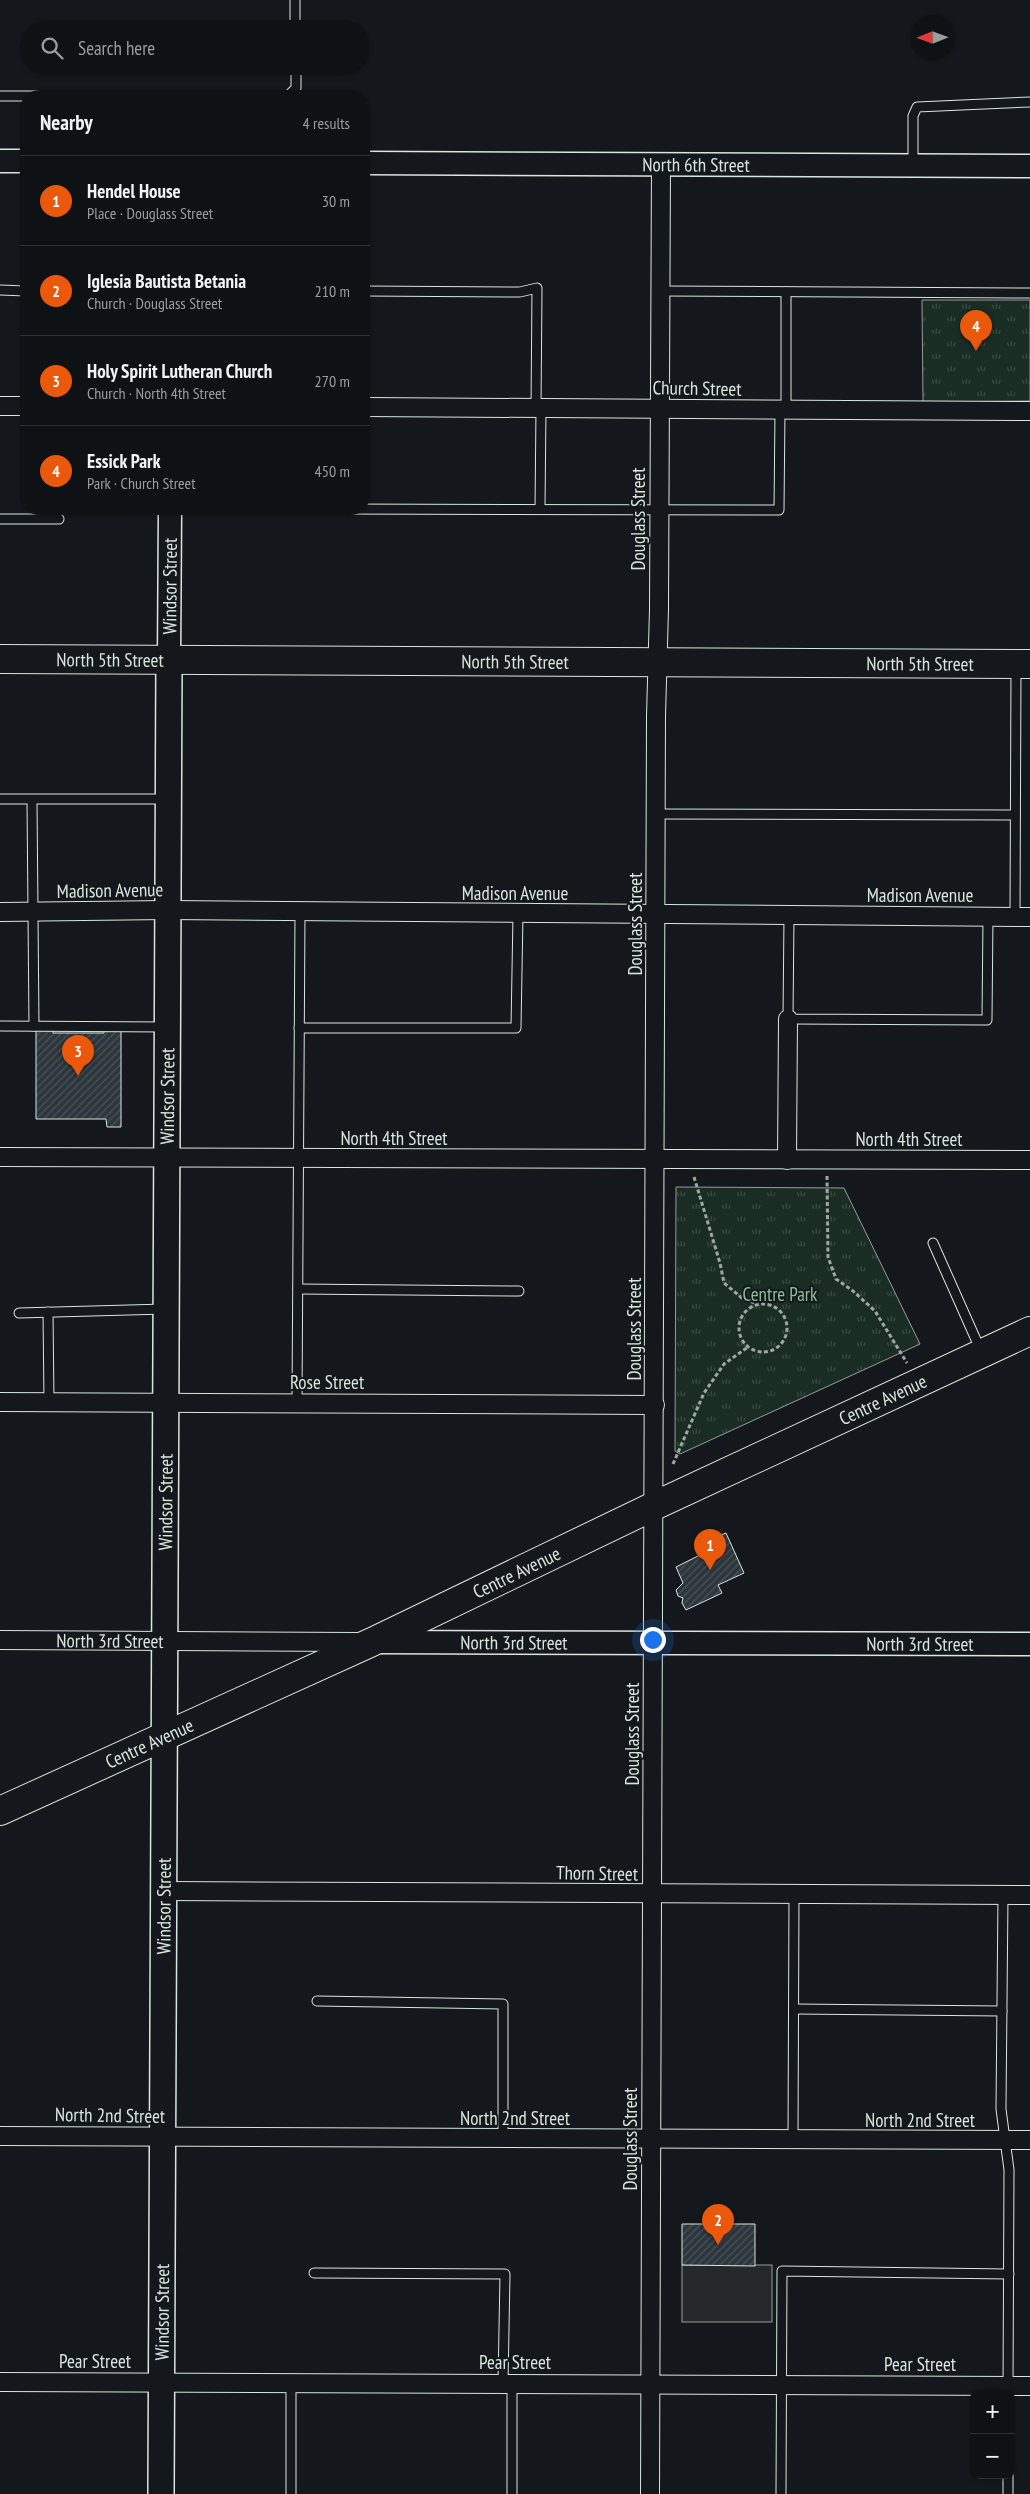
<!DOCTYPE html>
<html lang="en">
<head>
<meta charset="utf-8">
<style>
	body { margin:0; font-family:"PT Sans Narrow",sans-serif; background:#1d2022; color:#f1f3f6 }
	.controls { position:absolute; right:15px; bottom:15px; display:grid; overflow:hidden; border-radius:10px; box-shadow:0 1px 4px #0004 }
	.controls button { width:45px; height:45px; display:grid; place-items:center; padding:0; border:0; border-bottom:1px solid #2f3234; background:#0f1215; color:#f1f3f6; font:25px sans-serif }
	.compass { position:absolute; left:910px; top:15px; width:45px; height:45px; border-radius:50%; background:#0f1215; box-shadow:0 1px 4px #0004; rotate:269deg }
	.you { position:absolute; left:652px; top:1639px; width:18px; height:18px; margin:-12px; border:4px solid #fff; border-radius:50%; background:#1a73e8; box-shadow:0 0 0 8px #1a73e833 }
	.badge { display:grid; place-items:center; width:32px; height:32px; border-radius:50%; background:#ea580c; color:#fff; font-size:16px; font-weight:700 }
	.pin { position:absolute; translate:-50% -41px; filter:drop-shadow(0 1px 2px #0008) }
	.pin::after { content:''; position:absolute; top:26px; width:18px; height:15px; background:inherit; clip-path:polygon(0 0,100% 0,50% 100%) }
	.list { margin:0; padding:0; list-style:none }
	h2 { display:flex; justify-content:space-between; align-items:center; height:65px; margin:0; padding:0 20px; font-size:21px }
	h2 small { font-size:16px; font-weight:400; color:#9b9ea0 }
	.list li { display:grid; grid-template-columns:32px 1fr auto; gap:15px; align-items:center; box-sizing:border-box; height:90px; padding:0 20px; border-top:1px solid #2f3234 }
	.list b { display:block; font-size:19px; white-space:nowrap }
	.list p { margin:0; font-size:16px; white-space:nowrap; color:#9b9ea0 }
	.list em { font-size:16px; font-style:normal; color:#9b9ea0 }
	.icon { flex:none; width:28px; height:28px; fill:none; stroke:currentColor; stroke-width:2; stroke-linecap:round; stroke-linejoin:round }
	.map { position:relative; flex:none; width:1030px; height:2494px; overflow:hidden }
	.search { position:absolute; background:#0f1215; box-shadow:0 1px 4px #0004; left:20px; top:20px; width:350px; height:55px; display:flex; align-items:center; gap:12px; box-sizing:border-box; padding:0 18px; border-radius:28px; color:#9b9ea0; font-size:19px }
	.panel { position:absolute; background:#0f1215; box-shadow:0 1px 4px #0004; left:20px; top:90px; width:350px; height:425px; border-radius:20px }
	.map>svg:first-child { display:block }
</style>
</head>
<body>
<div class="map">
<svg width="1030" height="2494" viewBox="0 0 1030 2494">
	<defs>
		<pattern id="park-tufts" width="24" height="20" patternUnits="userSpaceOnUse" patternTransform="scale(1.25)"><rect width="24" height="20" fill="#1a2d24"/><path d="M3 7l-1-3M5 7V3M7 7l1-3M15 17l-1-3M17 17v-4M19 17l1-3" fill="none" stroke="#3b4b43"/></pattern>
		<pattern id="building-hatch" width="6" height="6" patternUnits="userSpaceOnUse" patternTransform="scale(1.25)"><rect width="6" height="6" fill="#2c363c"/><path d="M-1 1l2-2M0 6l6-6M5 7l2-2" fill="none" stroke="#4a5358"/></pattern>
	</defs>
	<rect width="100%" height="100%" fill="#14181c"/>
	<!-- park -->
	<g fill="url(#park-tufts)" stroke="#939e99">
		<path d="M922 300H1030V401L923 402Z"/>
		<path d="M676 1187 844 1188 920 1344 680 1454 675 1451Z"/>
	</g>
	<!-- parking -->
	<rect fill="#24282b" stroke="#939e99" x="682" y="2265" width="90" height="57"/>
	<!-- building -->
	<g fill="url(#building-hatch)" stroke="#d8e6dc">
		<path d="M36 1030H53V1033H104V1031L121 1030V1127H107L106 1119H36Z"/>
		<path d="M726 1533 744 1573 718 1585 722 1593 686 1610 682 1603 683 1598 678 1596 676 1590 683 1583 676 1567 700 1555 696 1545Z"/>
		<path d="M710 2219H727L729 2224H755V2266L682 2265V2224H708Z"/>
	</g>
	<g fill="none" stroke-linecap="round" stroke-linejoin="round">
		<defs>
			<g id="service">
				<path d="M295 0V29"/>
				<path d="M0 96H288L296 88V66"/>
				<path d="M913 165V116L917 107 1030 102"/>
				<path d="M0 290 26 291"/>
				<path d="M364 291 520 292 537 288 536 408"/>
				<path d="M661 291 1030 293"/>
				<path d="M786 410V292"/>
				<path d="M334 509 779 510 780 410"/>
				<path d="M540 509 541 408"/>
				<path d="M0 519H59"/>
				<path d="M0 799H167"/>
				<path d="M32 800 34 1026"/>
				<path d="M656 814 1015 815"/>
				<path d="M789 916 788 1019 987 1020 988 916"/>
				<path d="M1015 917 1016 666"/>
				<path d="M0 1026 165 1027"/>
				<path d="M299 1028H516L518 914"/>
				<path d="M933 1243 981 1351"/>
				<path d="M298 1289 519 1291"/>
				<path d="M48 1312 49 1402"/>
				<path d="M19 1313 165 1309"/>
				<path d="M297 1403 300 913"/>
				<path d="M1003 1895 1001 2109 1009 2170 1008 2389"/>
				<path d="M317 2001 503 2004V2139"/>
				<path d="M794 2009 1002 2011"/>
				<path d="M793 2140 794 1895"/>
				<path d="M314 2273 505 2274 503 2383"/>
				<path d="M512 2383V2494"/>
				<path d="M291 2494V2383"/>
				<path d="M781 2494 782 2271 1009 2274"/>
				<path d="M1008 2494V2475"/>
			</g>
			<g id="minor">
				<path d="M0 406H26"/>
				<path d="M364 407 1030 411"/>
				<path d="M0 912 167 910 1030 917"/>
				<path d="M0 1157 1030 1160"/>
				<path d="M787 1160 788 1019"/>
				<path d="M0 1402 655 1405"/>
				<path id="s1" d="M0 1640 361 1642"/>
				<path d="M163 1891 1030 1895"/>
				<path d="M0 2136 1030 2140"/>
				<path d="M0 2382 1030 2386"/>
				<path d="M650 2494 656 716 659 609 661 164"/>
			</g>
			<g id="tertiary">
				<path d="M0 161H26"/>
				<path id="s2" d="M364 163 1030 166"/>
				<path id="s3" d="M169 660 170 509"/>
				<path id="s4" d="M372 1642 1030 1644"/>
			</g>
			<g id="secondary">
				<path id="s5" d="M161 2494 169 660"/>
			</g>
			<g id="primary">
				<path id="s6" d="M0 659 1030 664"/>
				<path id="s7" d="M0 1811 372 1642 654 1506 1030 1331"/>
			</g>
		</defs>
		<!-- service casing -->
		<use href="#service" stroke="#d8e6dc" stroke-width="11"/>
		<!-- minor casing -->
		<use href="#minor" stroke="#d8e6dc" stroke-width="20"/>
		<!-- tertiary casing -->
		<use href="#tertiary" stroke="#d8e6dc" stroke-width="25"/>
		<!-- secondary casing -->
		<use href="#secondary" stroke="#d8e6dc" stroke-width="28"/>
		<!-- primary casing -->
		<use href="#primary" stroke="#d8e6dc" stroke-width="30"/>
		<!-- path -->
		<g stroke="#9da8a2" stroke-width="3" stroke-dasharray="4 2.5" stroke-linecap="butt">
			<path d="M827 1176 828 1257 836 1279 853 1291 875 1311 907 1363"/>
			<path d="M694 1177 720 1263 724 1283 742 1298 757 1304"/>
			<circle cx="763" cy="1328" r="24"/>
			<path d="M673 1464 704 1393 724 1364 748 1347"/>
		</g>
		<!-- service -->
		<use href="#service" stroke="#14181c" stroke-width="9"/>
		<!-- minor -->
		<use href="#minor" stroke="#14181c" stroke-width="18"/>
		<!-- tertiary -->
		<use href="#tertiary" stroke="#14181c" stroke-width="22"/>
		<!-- secondary -->
		<use href="#secondary" stroke="#14181c" stroke-width="25"/>
		<!-- primary -->
		<use href="#primary" stroke="#14181c" stroke-width="28"/>
	</g>
	<g text-anchor="middle" stroke-width="4" stroke-linejoin="round" paint-order="stroke">
		<!-- street labels -->
		<g font-size="19" fill="#d8e6dc" stroke="#14181c">
			<text dy="7" stroke="none"><textPath href="#s2" startOffset="332">North 6th Street</textPath></text>
			<text transform="translate(697 388) rotate(1)" y="7">Church Street</text>
			<text transform="translate(638 519) rotate(-90)" y="7">Douglass Street</text>
			<text dy="7" stroke="none"><textPath href="#s3" startOffset="74">Windsor Street</textPath></text>
			<text dy="7" stroke="none"><textPath href="#s6" startOffset="110">North 5th Street</textPath></text>
			<text dy="7" stroke="none"><textPath href="#s6" startOffset="515">North 5th Street</textPath></text>
			<text dy="7" stroke="none"><textPath href="#s6" startOffset="920">North 5th Street</textPath></text>
			<text transform="translate(110 890) rotate(-1)" y="7">Madison Avenue</text>
			<text x="515" y="900">Madison Avenue</text>
			<text x="920" y="902">Madison Avenue</text>
			<text transform="translate(635 924) rotate(-90)" y="7">Douglass Street</text>
			<text dy="7" stroke="none"><textPath href="#s5" startOffset="1398">Windsor Street</textPath></text>
			<text x="394" y="1145">North 4th Street</text>
			<text x="909" y="1146">North 4th Street</text>
			<text transform="translate(634 1329) rotate(-90)" y="7">Douglass Street</text>
			<text x="327" y="1389">Rose Street</text>
			<text dy="7" stroke="none"><textPath href="#s7" startOffset="974">Centre Avenue</textPath></text>
			<text dy="7" stroke="none"><textPath href="#s5" startOffset="992">Windsor Street</textPath></text>
			<text dy="7" stroke="none"><textPath href="#s7" startOffset="569">Centre Avenue</textPath></text>
			<text dy="7" stroke="none"><textPath href="#s1" startOffset="110">North 3rd Street</textPath></text>
			<text dy="7" stroke="none"><textPath href="#s4" startOffset="142">North 3rd Street</textPath></text>
			<text dy="7" stroke="none"><textPath href="#s4" startOffset="548">North 3rd Street</textPath></text>
			<text transform="translate(632 1734) rotate(-90)" y="7">Douglass Street</text>
			<text dy="7" stroke="none"><textPath href="#s7" startOffset="164">Centre Avenue</textPath></text>
			<text transform="translate(597 1873) rotate(1)" y="7">Thorn Street</text>
			<text dy="7" stroke="none"><textPath href="#s5" startOffset="588">Windsor Street</textPath></text>
			<text transform="translate(110 2115) rotate(1)" y="7">North 2nd Street</text>
			<text x="515" y="2125">North 2nd Street</text>
			<text x="920" y="2127">North 2nd Street</text>
			<text transform="translate(630 2139) rotate(-90)" y="7">Douglass Street</text>
			<text dy="7" stroke="none"><textPath href="#s5" startOffset="182">Windsor Street</textPath></text>
			<text x="95" y="2368">Pear Street</text>
			<text x="515" y="2369">Pear Street</text>
			<text x="920" y="2371">Pear Street</text>
		</g>
		<!-- park labels -->
		<g font-size="19" fill="#8ac095" stroke="#14181c">
			<text x="780" y="1301">Centre Park</text>
		</g>
	</g>
</svg>
<div class="controls">
<button>+</button>
<button>−</button>
</div>
<svg class="compass" viewBox="-18 -18 36 36"><path d="M0-13l5 13h-10z" fill="#e53935"/><path d="M0 13l5-13h-10z" fill="#9b9ea0"/></svg>
<div class="you"></div>
<div class="pin badge" style="left:710px;top:1570px">1</div>
<div class="pin badge" style="left:718px;top:2245px">2</div>
<div class="pin badge" style="left:78px;top:1076px">3</div>
<div class="pin badge" style="left:976px;top:351px">4</div>
<div class="search"><svg class="icon" aria-label="search" viewBox="0 0 24 24"><circle cx="10" cy="10" r="6"/><path d="M15 15l6 6"/></svg>Search here</div>
<section class="panel">
<h2>Nearby<small>4 results</small></h2>
<ul class="list">
<li><span class="badge">1</span><div><b>Hendel House</b><p>Place · Douglass Street</p></div><em>30 m</em></li>
<li><span class="badge">2</span><div><b>Iglesia Bautista Betania</b><p>Church · Douglass Street</p></div><em>210 m</em></li>
<li><span class="badge">3</span><div><b>Holy Spirit Lutheran Church</b><p>Church · North 4th Street</p></div><em>270 m</em></li>
<li><span class="badge">4</span><div><b>Essick Park</b><p>Park · Church Street</p></div><em>450 m</em></li>
</ul>
</section>
</div>
</body>
</html>
